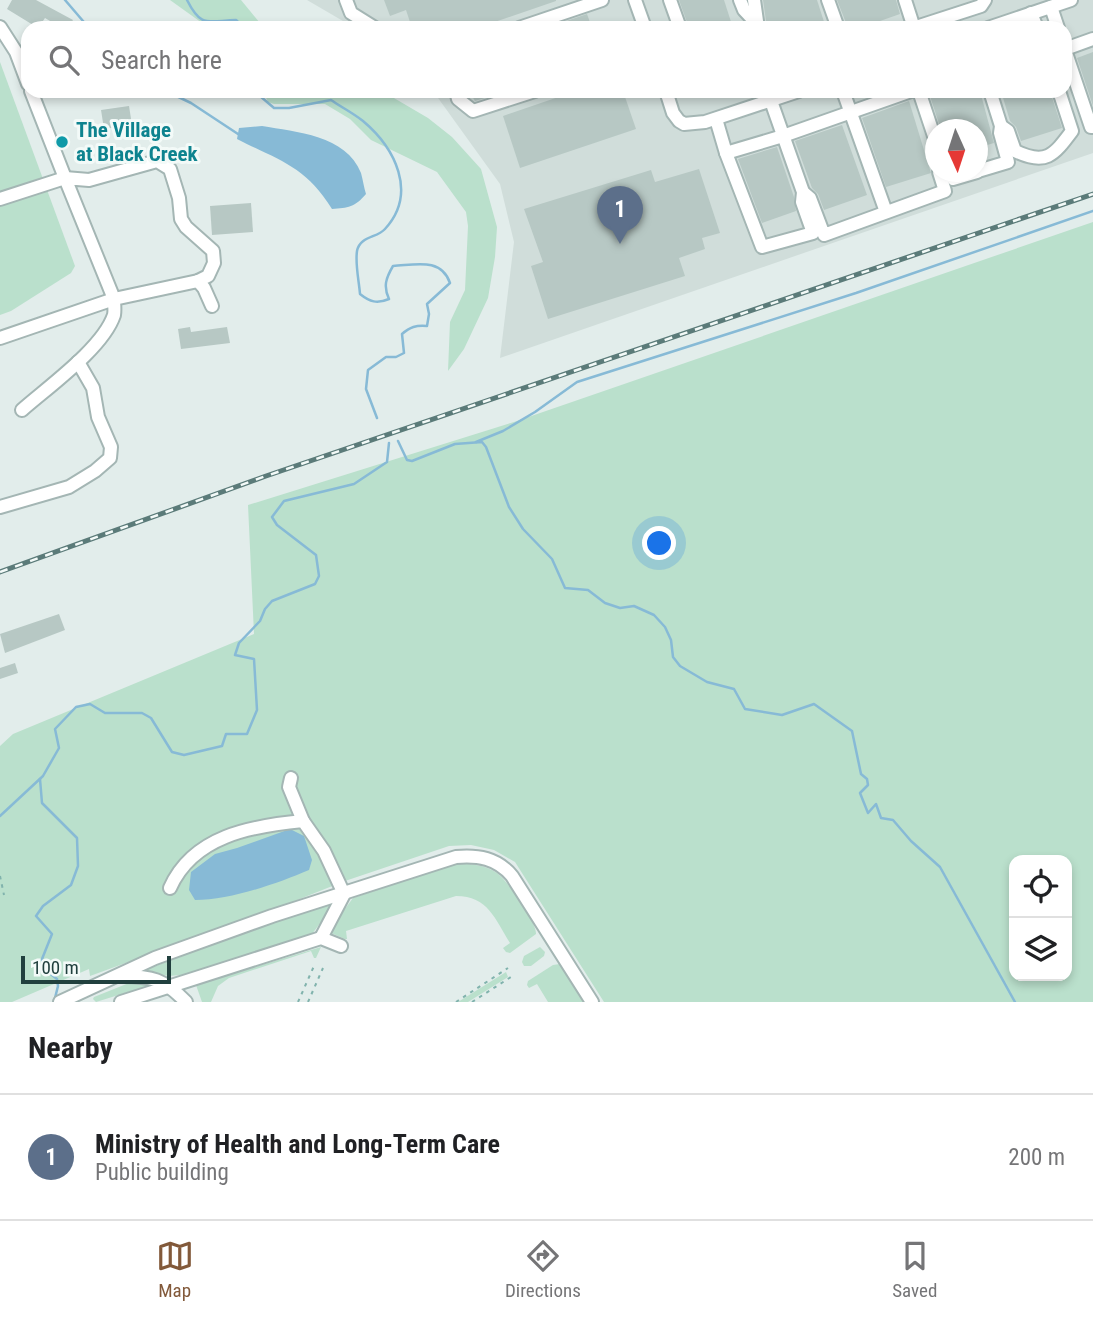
<!DOCTYPE html>
<html lang="en">
<head>
<meta charset="utf-8">
<style>
	body { margin:0; font-family:"Roboto Condensed",sans-serif; background:#f6f6f6; color:#202124 }
	.controls { position:absolute; right:21px; bottom:21px; display:grid; overflow:hidden; border-radius:14px; box-shadow:0 4px 10px #0003 }
	.controls button { width:63px; height:63px; display:grid; place-items:center; padding:0; border:0; border-bottom:2px solid #e0e0e0; background:#fff; color:#202124; font:35px sans-serif }
	.compass { position:absolute; left:925px; top:119px; width:63px; height:63px; border-radius:50%; background:#fff; box-shadow:0 4px 10px #0003; rotate:177deg }
	.scale { position:absolute; left:21px; bottom:18px; width:150px; box-sizing:border-box; padding-left:7px; border:4px solid #21403e; border-top:0; font-size:19px; line-height:24px; white-space:nowrap; color:#21403e; -webkit-text-stroke:5px #f3faf8; paint-order:stroke }
	.you { position:absolute; left:660px; top:544px; width:24px; height:24px; margin:-18px; border:5px solid #fff; border-radius:50%; background:#1a73e8; box-shadow:0 0 0 10px #1a73e833 }
	.badge { display:grid; place-items:center; width:46px; height:46px; border-radius:50%; background:#82593a; color:#fff; font-size:23px; font-weight:700 }
	.pin { position:absolute; translate:-50% -58px; filter:drop-shadow(0 2px 4px #0008) }
	.pin::after { content:''; position:absolute; top:37px; width:24px; height:21px; background:inherit; clip-path:polygon(0 0,100% 0,50% 100%) }
	.list { margin:0; padding:0; list-style:none }
	h2 { display:flex; justify-content:space-between; align-items:center; height:91px; margin:0; padding:0 28px; font-size:30px }
	h2 small { font-size:23px; font-weight:400; color:#757577 }
	.list li { display:grid; grid-template-columns:46px 1fr auto; gap:21px; align-items:center; box-sizing:border-box; height:126px; padding:0 28px; border-top:2px solid #e0e0e0 }
	.list b { display:block; font-size:26px; white-space:nowrap }
	.list p { margin:0; font-size:23px; white-space:nowrap; color:#757577 }
	.list em { font-size:23px; font-style:normal; color:#757577 }
	.icon { flex:none; width:38px; height:38px; fill:none; stroke:currentColor; stroke-width:2; stroke-linecap:round; stroke-linejoin:round }
	.map { position:relative; flex:none; width:1093px; height:1002px; overflow:hidden }
	.search { position:absolute; background:#fff; box-shadow:0 4px 10px #0003; left:21px; right:21px; top:21px; height:77px; display:flex; align-items:center; gap:18px; box-sizing:border-box; padding:0 24px; border-radius:21px; color:#757577; font-size:26px }
	.sheet { height:217px; background:#fff }
	nav { display:flex; justify-content:space-around; align-items:center; box-sizing:border-box; height:98px; border-top:2px solid #e0e0e0; background:#fff; font-size:19px; color:#757577 }
	nav a { display:grid; justify-items:center; gap:4px }
	nav .on { color:#82593a }
	.map>svg:first-child { display:block }
</style>
</head>
<body>
<div class="map">
<svg width="1093" height="1002" viewBox="0 0 1093 1002">
	<rect width="100%" height="100%" fill="#e2edeb"/>
	<!-- built -->
	<path fill="#d0ddda" fill-rule="evenodd" d="M307 0H1093V153L500 358 514 242 500 184 433 91H1065V28H355ZM936 130H978V172H936Z"/>
	<!-- green -->
	<g fill="#bae0cc" fill-rule="evenodd">
		<path d="M170 0H241L264 28H209Z"/>
		<path d="M0 62 75 266 71 273 11 311 0 315Z"/>
		<path d="M263 91H382L428 118 452 137 481 169 497 227 495 257 488 298 464 349 448 371 450 322 465 290 468 226 466 212 437 172 371 140 350 119 325 104H274L268 102Z"/>
		<path d="M1093 222V1002H604L515 862 494 850 471 845 449 846 345 881 282 906 90 976 89 969 12 1002H0V746L13 734 254 634 248 505 514 422ZM1014 860H1067V976H1014Z"/>
		<path d="M458 863C472 864 485 865 497 873 507 880 537 922 536 934L510 953 506 952 503 948 510 943C495 919 488 896 456 896L346 931 347 939H345L331 933 330 929 353 898Z"/>
		<path d="M329 905 331 909 312 934 192 974 169 976 143 971 248 930Z"/>
		<path d="M321 947 316 958H314L311 951 229 978 218 986 211 1002H202L196 985Z"/>
		<path d="M540 947 545 952 544 956 531 966H524L522 962 524 956Z"/>
		<path d="M560 964 563 967 585 1002H548L537 984 529 988 527 985 528 981 553 965Z"/>
		<path d="M506 972 508 977 468 1002H458Z"/>
		<path d="M134 981 154 984 96 1002 93 999 94 997Z"/>
	</g>
	<!-- water -->
	<g fill="#87bad6">
		<path d="M262 126C296 132 346 135 361 173 363 180 364 188 366 194 355 207 348 208 332 209 305 166 280 161 237 139L239 128Z"/>
		<path d="M290 829 304 836 312 860 309 870C276 884 230 900 195 900L189 890 191 872 215 854 237 848Z"/>
	</g>
	<g fill="none" stroke-linecap="round" stroke-linejoin="round">
		<!-- stream -->
		<g stroke="#87bad6" stroke-width="2.5">
			<path d="M65 0 89 28"/>
			<path d="M187 0C201 28 207 21 236 20L244 28"/>
			<path d="M166 91 191 103 238 134"/>
			<path d="M259 91 260 96 274 108H289L331 100C341 107 353 113 363 121 395 148 418 193 385 229 377 238 360 236 357 251 355 264 359 281 360 294 370 302 377 304 389 299 383 286 386 278 393 266 415 265 441 257 450 283L427 304 429 314 427 326C416 325 410 327 402 334L404 353 396 357H386L368 370 366 389 377 418"/>
			<path d="M398 441 407 460 412 461 455 444 482 442 486 447 509 507 523 529 552 559 565 588 588 590 605 603 620 608 634 606 654 615 665 627 671 640 673 657 680 666 707 682 734 689 745 709 782 715 814 704 852 731 861 774 867 779 868 785 860 793 868 813 876 804 881 818 893 820 911 841 940 867 1015 1002"/>
			<path d="M476 442 503 431 535 412 577 382 856 293 1093 211"/>
			<path d="M40 779 42 803 77 838 78 866 71 885 43 906 36 916 52 934 42 959 43 968 57 979 58 986 54 1002"/>
			<path d="M0 816 43 776 59 748 55 729 76 707 90 704 105 713H142L151 718 172 752 184 755 222 746 226 734H247L257 710 254 659 235 655 239 643 260 621 265 609 272 601 315 584 319 576 316 555 277 525 272 517 284 501 354 484 387 462 389 443"/>
		</g>
	</g>
	<!-- building -->
	<g fill="#b7c8c4">
		<path d="M12 0H36L73 20 68 28H62L45 18 38 28 7 9Z"/>
		<path d="M384 0H556V1L477 28H412L406 10 390 16Z"/>
		<path d="M679 0H724L733 28H689Z"/>
		<path d="M763 0H817L826 28H767Z"/>
		<path d="M837 0H896L900 14 860 28H848Z"/>
		<path d="M587 14 592 28H546Z"/>
		<path d="M1093 52V106L1077 58Z"/>
		<path d="M469 91H507L475 101Z"/>
		<path d="M576 91H623L636 129 520 168 503 116Z"/>
		<path d="M935 91H980L994 143 977 148V130H941L929 93Z"/>
		<path d="M1001 91H1050L1062 128 1021 141 1016 127 1010 121Z"/>
		<path d="M909 101 931 173 886 187 862 118Z"/>
		<path d="M129 106 132 125 104 129 101 110Z"/>
		<path d="M842 125 867 195 824 210 818 194 812 188 795 141Z"/>
		<path d="M777 147 794 197 796 211 762 223 738 159Z"/>
		<path d="M699 169 720 233 702 238 705 249 679 258 685 276 548 319 531 266 543 262 524 209 651 170 655 182Z"/>
		<path d="M251 203 253 232 212 235 210 206Z"/>
		<path d="M190 327 191 332 227 327 230 343 181 349 178 329Z"/>
		<path d="M59 614 65 630 5 653 0 634Z"/>
		<path d="M15 663 18 673 0 679V668Z"/>
	</g>
	<g fill="none" stroke-linecap="round" stroke-linejoin="round">
		<defs>
			<g id="minor">
				<path d="M346 0 351 13 375 28"/>
				<path d="M635 0 645 28"/>
				<path d="M670 0 680 28"/>
				<path d="M740 0 744 10 758 25"/>
				<path d="M754 0 758 28"/>
				<path d="M828 0 838 28"/>
				<path d="M905 0 914 28"/>
				<path d="M1051 7 1058 28"/>
				<path d="M1031 13 1037 28"/>
				<path d="M0 27 16 52 28 84"/>
				<path d="M519 28 602 0"/>
				<path d="M913 28 981 6 985 0"/>
				<path d="M988 28 1071 0"/>
				<path d="M1065 49 1093 39"/>
				<path d="M1065 50 1091 127H1093"/>
				<path d="M456 91 458 99 473 111 535 91"/>
				<path d="M666 91 673 113 679 121 684 124 705 122 799 91"/>
				<path d="M843 91 886 212"/>
				<path d="M919 91 936 142"/>
				<path d="M716 119 726 153 762 247 813 233 802 202 803 192 771 101"/>
				<path d="M1001 126 1008 131 1015 151C1046 166 1054 155 1072 131L1059 91"/>
				<path d="M936 148 934 155 936 160"/>
				<path d="M726 153 783 136 911 91"/>
				<path d="M978 171 1008 162 1000 133 1001 126 990 91"/>
				<path d="M950 172 953 179 977 172"/>
				<path d="M803 192 810 198 824 235 945 191 939 172"/>
				<path d="M0 199 65 178 31 91"/>
				<path d="M198 281 204 288 212 306"/>
				<path d="M0 338 114 299 198 281 208 276 214 263 213 251 186 227 181 219 179 198 170 169 157 161 89 180 65 178 114 299C114 304 115 310 114 315 103 348 48 387 22 410"/>
				<path d="M0 507 69 487 95 471 110 458 111 447 98 417 93 388 78 362"/>
				<path d="M291 778 289 787 303 821"/>
				<path d="M170 888C193 836 251 826 303 821L324 851 344 894 321 938"/>
				<path d="M121 976C152 976 164 979 186 1002"/>
				<path d="M60 1002 155 958 272 916 456 857C478 855 497 858 512 876L592 1002"/>
				<path d="M121 1002 321 938 341 946"/>
			</g>
		</defs>
		<!-- minor casing -->
		<use href="#minor" stroke="#a4b6b4" stroke-width="16"/>
		<!-- path -->
		<g stroke="#81b3ad" stroke-width="2" stroke-dasharray="3.5 5" stroke-linecap="butt">
			<path d="M0 876 4 895"/>
			<path d="M298 1002 314 966"/>
			<path d="M308 1002 323 968"/>
			<path d="M456 1002 508 968"/>
			<path d="M472 1002 514 975"/>
		</g>
		<!-- minor -->
		<use href="#minor" stroke="#fff" stroke-width="12"/>
		<defs>
			<path id="rail" d="M0 572 266 476 1093 194"/>
		</defs>
		<!-- rail casing -->
		<use href="#rail" stroke="#5b7b79" stroke-width="5"/>
		<!-- rail -->
		<use href="#rail" stroke="#f3faf8" stroke-width="2.5" stroke-dasharray="8" stroke-linecap="butt"/>
	</g>
	<!-- markers -->
	<circle fill="#0f9aa8" stroke="#f3faf8" stroke-width="2.5" cx="62" cy="142" r="7"/>
	<g text-anchor="middle" stroke-width="6" stroke-linejoin="round" paint-order="stroke">
		<!-- culture labels -->
		<g font-size="21" font-weight="bold" fill="#0d838f" stroke="#f3faf8" text-anchor="start">
			<text x="76" y="137">The Village<tspan x="76" dy="24">at Black Creek</tspan></text>
		</g>
	</g>
</svg>
<div class="controls">
<button><svg class="icon" aria-label="locate" viewBox="0 0 24 24"><circle cx="12" cy="12" r="6"/><path d="M12 2v4M12 18v4M2 12h4M18 12h4"/></svg></button>
<button><svg class="icon" aria-label="layers" viewBox="0 0 24 24"><path d="M12 4l9 5-9 5-9-5zM3 14l9 5 9-5"/></svg></button>
</div>
<svg class="compass" viewBox="-18 -18 36 36"><path d="M0-13l5 13h-10z" fill="#e53935"/><path d="M0 13l5-13h-10z" fill="#757577"/></svg>
<div class="scale">100 m</div>
<div class="you"></div>
<div class="pin badge" style="left:620px;top:244px;background:#5c6f8a">1</div>
<div class="search"><svg class="icon" aria-label="search" viewBox="0 0 24 24"><circle cx="10" cy="10" r="6"/><path d="M15 15l6 6"/></svg>Search here</div>
</div>
<section class="sheet">
<h2>Nearby<small></small></h2>
<ul class="list">
<li><span class="badge" style="background:#5c6f8a">1</span><div><b>Ministry of Health and Long-Term Care</b><p>Public building</p></div><em>200 m</em></li>
</ul>
</section>
<nav>
<a class="on"><svg class="icon" aria-label="map" viewBox="0 0 24 24"><path d="M3 6l6-2 6 2 6-2v14l-6 2-6-2-6 2zM9 4v14M15 6v14"/></svg>Map</a>
<a><svg class="icon" aria-label="directions" viewBox="0 0 24 24"><path d="M12 3l9 9-9 9-9-9zM9 14v-3h6M13 9l2 2-2 2"/></svg>Directions</a>
<a><svg class="icon" aria-label="saved" viewBox="0 0 24 24"><path d="M7 4h10v16l-5-4-5 4z"/></svg>Saved</a>
</nav>
</body>
</html>
